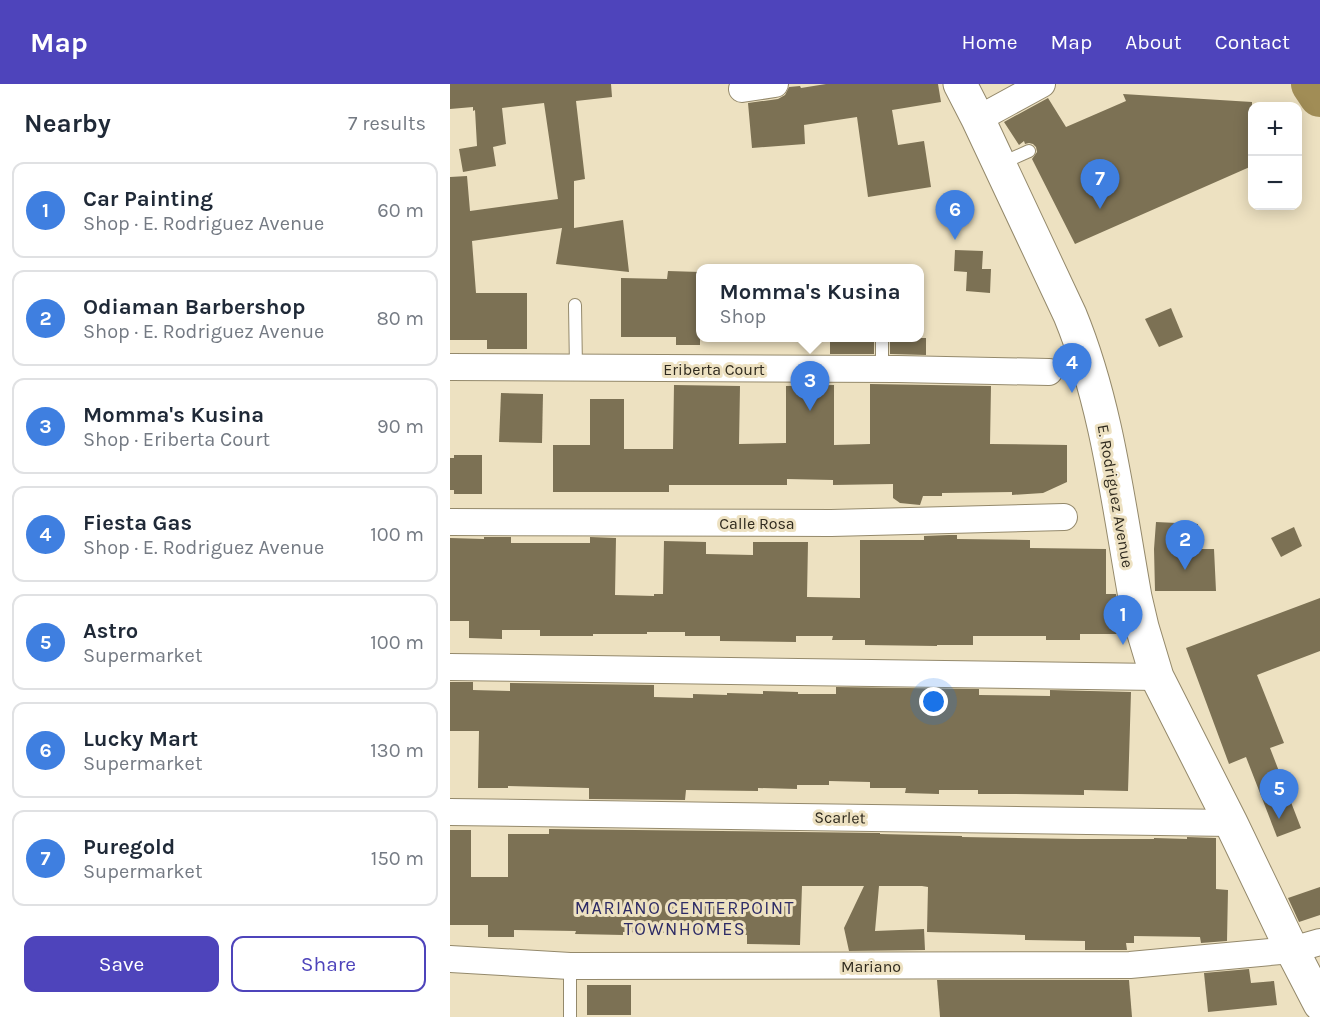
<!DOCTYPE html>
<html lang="en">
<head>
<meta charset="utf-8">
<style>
	body { margin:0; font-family:Karla,sans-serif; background:#f6f6f7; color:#1f2937 }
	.controls { position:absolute; right:18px; top:18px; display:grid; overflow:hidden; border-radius:12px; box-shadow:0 3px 15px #0003 }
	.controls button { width:54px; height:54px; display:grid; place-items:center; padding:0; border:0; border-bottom:2px solid #e0e1e3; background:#fff; color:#1f2937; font:30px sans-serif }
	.you { position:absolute; left:484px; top:618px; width:21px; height:21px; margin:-15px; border:4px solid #fff; border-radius:50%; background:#1a73e8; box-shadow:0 0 0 9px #1a73e833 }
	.badge { display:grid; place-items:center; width:39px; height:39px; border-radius:50%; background:#4e44bb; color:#fff; font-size:20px; font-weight:700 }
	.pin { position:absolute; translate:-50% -50px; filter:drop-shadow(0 2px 3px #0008) }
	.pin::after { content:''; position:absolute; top:32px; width:21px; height:18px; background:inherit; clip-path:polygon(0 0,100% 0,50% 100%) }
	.popup { position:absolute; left:246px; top:180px; width:228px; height:78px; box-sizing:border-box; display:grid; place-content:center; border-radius:12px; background:#fff; filter:drop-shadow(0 2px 4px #0005); font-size:20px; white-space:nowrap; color:#747a83 }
	.popup b { font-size:22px; color:#1f2937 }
	.popup::after { content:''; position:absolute; left:50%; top:100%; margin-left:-12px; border:12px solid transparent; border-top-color:#fff }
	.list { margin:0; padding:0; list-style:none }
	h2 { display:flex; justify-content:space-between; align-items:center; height:78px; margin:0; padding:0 24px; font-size:26px }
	h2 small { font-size:20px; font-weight:400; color:#747a83 }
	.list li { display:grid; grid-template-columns:39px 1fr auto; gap:18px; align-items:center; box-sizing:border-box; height:96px; margin:0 12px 12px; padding:0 12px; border:2px solid #e0e1e3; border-radius:12px }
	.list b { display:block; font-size:22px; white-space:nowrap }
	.list p { margin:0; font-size:20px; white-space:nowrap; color:#747a83 }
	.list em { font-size:20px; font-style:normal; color:#747a83 }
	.actions { display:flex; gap:12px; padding:18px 24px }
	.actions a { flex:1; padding:14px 0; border:2px solid #4e44bb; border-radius:12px; text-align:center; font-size:21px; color:#4e44bb }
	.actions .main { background:#4e44bb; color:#fff }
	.map { position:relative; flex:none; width:870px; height:933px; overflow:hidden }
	header { display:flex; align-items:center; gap:36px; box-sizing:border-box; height:84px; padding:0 30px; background:#4e44bb; color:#fff }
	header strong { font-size:28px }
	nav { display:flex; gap:33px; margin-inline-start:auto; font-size:21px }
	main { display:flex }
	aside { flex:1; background:#fff }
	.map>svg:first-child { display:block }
</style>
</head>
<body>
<header>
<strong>Map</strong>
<nav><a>Home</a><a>Map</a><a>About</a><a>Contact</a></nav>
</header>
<main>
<aside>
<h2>Nearby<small>7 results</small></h2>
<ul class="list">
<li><span class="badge" style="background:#3f7fe0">1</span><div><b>Car Painting</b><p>Shop · E. Rodriguez Avenue</p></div><em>60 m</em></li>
<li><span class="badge" style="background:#3f7fe0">2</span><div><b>Odiaman Barbershop</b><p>Shop · E. Rodriguez Avenue</p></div><em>80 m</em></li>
<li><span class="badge" style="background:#3f7fe0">3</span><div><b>Momma's Kusina</b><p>Shop · Eriberta Court</p></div><em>90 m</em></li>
<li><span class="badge" style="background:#3f7fe0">4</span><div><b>Fiesta Gas</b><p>Shop · E. Rodriguez Avenue</p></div><em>100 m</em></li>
<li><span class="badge" style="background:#3f7fe0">5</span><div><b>Astro</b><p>Supermarket</p></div><em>100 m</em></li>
<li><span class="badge" style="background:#3f7fe0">6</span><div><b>Lucky Mart</b><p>Supermarket</p></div><em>130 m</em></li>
<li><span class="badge" style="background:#3f7fe0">7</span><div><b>Puregold</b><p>Supermarket</p></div><em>150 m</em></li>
</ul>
<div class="actions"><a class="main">Save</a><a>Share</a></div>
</aside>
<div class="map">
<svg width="870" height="933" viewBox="0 0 870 933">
	<rect width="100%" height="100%" fill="#ede1c1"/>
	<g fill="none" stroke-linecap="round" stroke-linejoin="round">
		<!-- river -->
		<path stroke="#a18d56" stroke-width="42" d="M862 0 870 12"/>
	</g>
	<!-- building -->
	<g fill="#7c7154">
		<path d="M0 0H161L162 13 126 17 135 95 124 97V144L173 136 179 188 106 180 112 144 22 157 26 209H77V265H37V256H0V93L17 92 20 127 108 115 94 19 52 24 56 60 43 63 46 82 13 88 9 65 27 62 25 26 23 27V23L0 25Z"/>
		<path d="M376 0H488L491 18 442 26 448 61 474 57 481 103 418 113 407 33 354 41 355 60 302 64 298 19 328 15 335 11 339 3 350 2 351 4Z"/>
		<path d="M673 10 802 18V82L625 160 582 75 587 68 586 63 583 60 579 59 575 60 574 57 569 61 554 38 598 14 616 43 676 17Z"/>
		<path d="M505 166 533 167 532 185H541L540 209 516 207 517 188 504 187Z"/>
		<path d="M218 187 250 188V261H226V253H171V194L217 195Z"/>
		<path d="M721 224 733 253 709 263 695 235Z"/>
		<rect x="380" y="254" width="44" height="16"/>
		<path d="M440 254H476V271L440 270Z"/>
		<path d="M420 300 541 302 540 360 617 361V398L593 409 562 411V408L492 409V412H473L470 421 450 419 443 414V400L383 401V396L337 395V401H219V408H103V361H140V315H174V365H223L224 301 290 302 289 360 336 359V302L384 301V361L420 360Z"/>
		<path d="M51 309 93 310 92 359 49 358Z"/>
		<path d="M4 371H32V410H4V406H0V374H4Z"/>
		<path d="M706 438 748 440 747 465H764L766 507H705L704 465Z"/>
		<path d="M844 443 852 462 831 473 821 454Z"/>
		<path d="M499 451H507V455L580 456V464L656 465V510H666L669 526V550H630V556H596V552H523V561H487V562L415 561V556H382L383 552H346V558L270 557V552H235V548H197V550H143V552H90V546H52V555L19 554V537H0V454L34 455V453H61V459H140V453L166 454 165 511 204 512V510H213L214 457 256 458V470L303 471V458H358L357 513 410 514V456H474V452Z"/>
		<path d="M870 514V567L807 591 834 659 820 664 851 744 827 753 796 673 779 680 736 564Z"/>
		<path d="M0 598H23V606L60 607V599L204 601V613L243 614V610L277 611V609L313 610V607L348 608V610H386V603L529 605V611L600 612V606L681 608 678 707 634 706V711L561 710H528V706H489V710L455 709 456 704H420V698L379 697V701H347V705L308 704V707L236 706 235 716 139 715V704L58 702V704H28L29 647H0Z"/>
		<path d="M99 745 430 749V750L512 752V753L628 755H704V754L737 755V753L766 754V805L778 806 777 857 751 859 750 853 684 852V859H676L677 866H635V857L575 856V851L477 848 478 803 472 802H429L425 847 474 845 475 866 399 867 394 844 414 802H352L350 861 297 860V851L173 848V851L125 850 126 847 64 846V853H38V841H0V746H21V793H58V750H99Z"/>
		<path d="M870 803V831L849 838 838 814Z"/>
		<path d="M799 885 801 899 824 897 827 921 758 928 754 889Z"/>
		<path d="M487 896H679L682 933H490Z"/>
		<rect x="137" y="901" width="44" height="30"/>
	</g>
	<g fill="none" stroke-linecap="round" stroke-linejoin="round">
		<defs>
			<g id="service">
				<path d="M550 80 579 67"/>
				<path d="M125 221 126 285"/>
				<path d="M432 254V285"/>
				<path d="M120 933V882"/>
			</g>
			<g id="minor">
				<path d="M292 5 325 0"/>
				<path d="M528 35 592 0"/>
				<path d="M0 283 448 285 599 288"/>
				<path d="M0 438 381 439 614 433"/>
				<path d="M0 583 707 593"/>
				<path d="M0 728 781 739"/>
				<path d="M0 875 120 882 680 881 842 866 870 858"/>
			</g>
			<path id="secondary" d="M510 0 528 35 620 231C657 321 668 418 685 513L692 543 707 593 781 739 842 866 870 920"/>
		</defs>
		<!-- service casing -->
		<use href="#service" stroke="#94896b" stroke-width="14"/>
		<!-- minor casing -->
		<use href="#minor" stroke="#94896b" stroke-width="28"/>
		<!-- secondary casing -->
		<use href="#secondary" stroke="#94896b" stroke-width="35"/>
		<!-- service -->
		<use href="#service" stroke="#fff" stroke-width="12"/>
		<!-- minor -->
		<use href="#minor" stroke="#fff" stroke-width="26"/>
		<!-- secondary -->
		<use href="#secondary" stroke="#fff" stroke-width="33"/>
	</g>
	<g text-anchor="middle" stroke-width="6" stroke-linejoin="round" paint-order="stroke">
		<!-- street labels -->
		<g font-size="16" fill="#2f2a1e" stroke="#ede1c1">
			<text x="264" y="291">Eriberta Court</text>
			<text transform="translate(666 412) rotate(80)" y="6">E. Rodriguez Avenue</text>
			<text x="307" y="445">Calle Rosa</text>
			<text transform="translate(390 733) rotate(1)" y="6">Scarlet</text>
			<text x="421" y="888">Mariano</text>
		</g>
		<!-- neighbourhood labels -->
		<g font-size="18" letter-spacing="1.5" fill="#2d2b66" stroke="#ede1c1">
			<text x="235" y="830">MARIANO CENTERPOINT<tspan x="235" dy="21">TOWNHOMES</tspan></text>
		</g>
	</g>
</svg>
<div class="controls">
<button>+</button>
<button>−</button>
</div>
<div class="you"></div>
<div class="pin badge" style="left:673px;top:561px;background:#3f7fe0">1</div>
<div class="pin badge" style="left:735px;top:486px;background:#3f7fe0">2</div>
<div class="pin badge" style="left:360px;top:327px;background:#3f7fe0">3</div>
<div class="popup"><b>Momma's Kusina</b>Shop</div>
<div class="pin badge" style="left:622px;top:309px;background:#3f7fe0">4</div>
<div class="pin badge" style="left:829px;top:735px;background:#3f7fe0">5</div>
<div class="pin badge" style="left:505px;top:156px;background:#3f7fe0">6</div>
<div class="pin badge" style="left:650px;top:125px;background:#3f7fe0">7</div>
</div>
</main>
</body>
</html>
